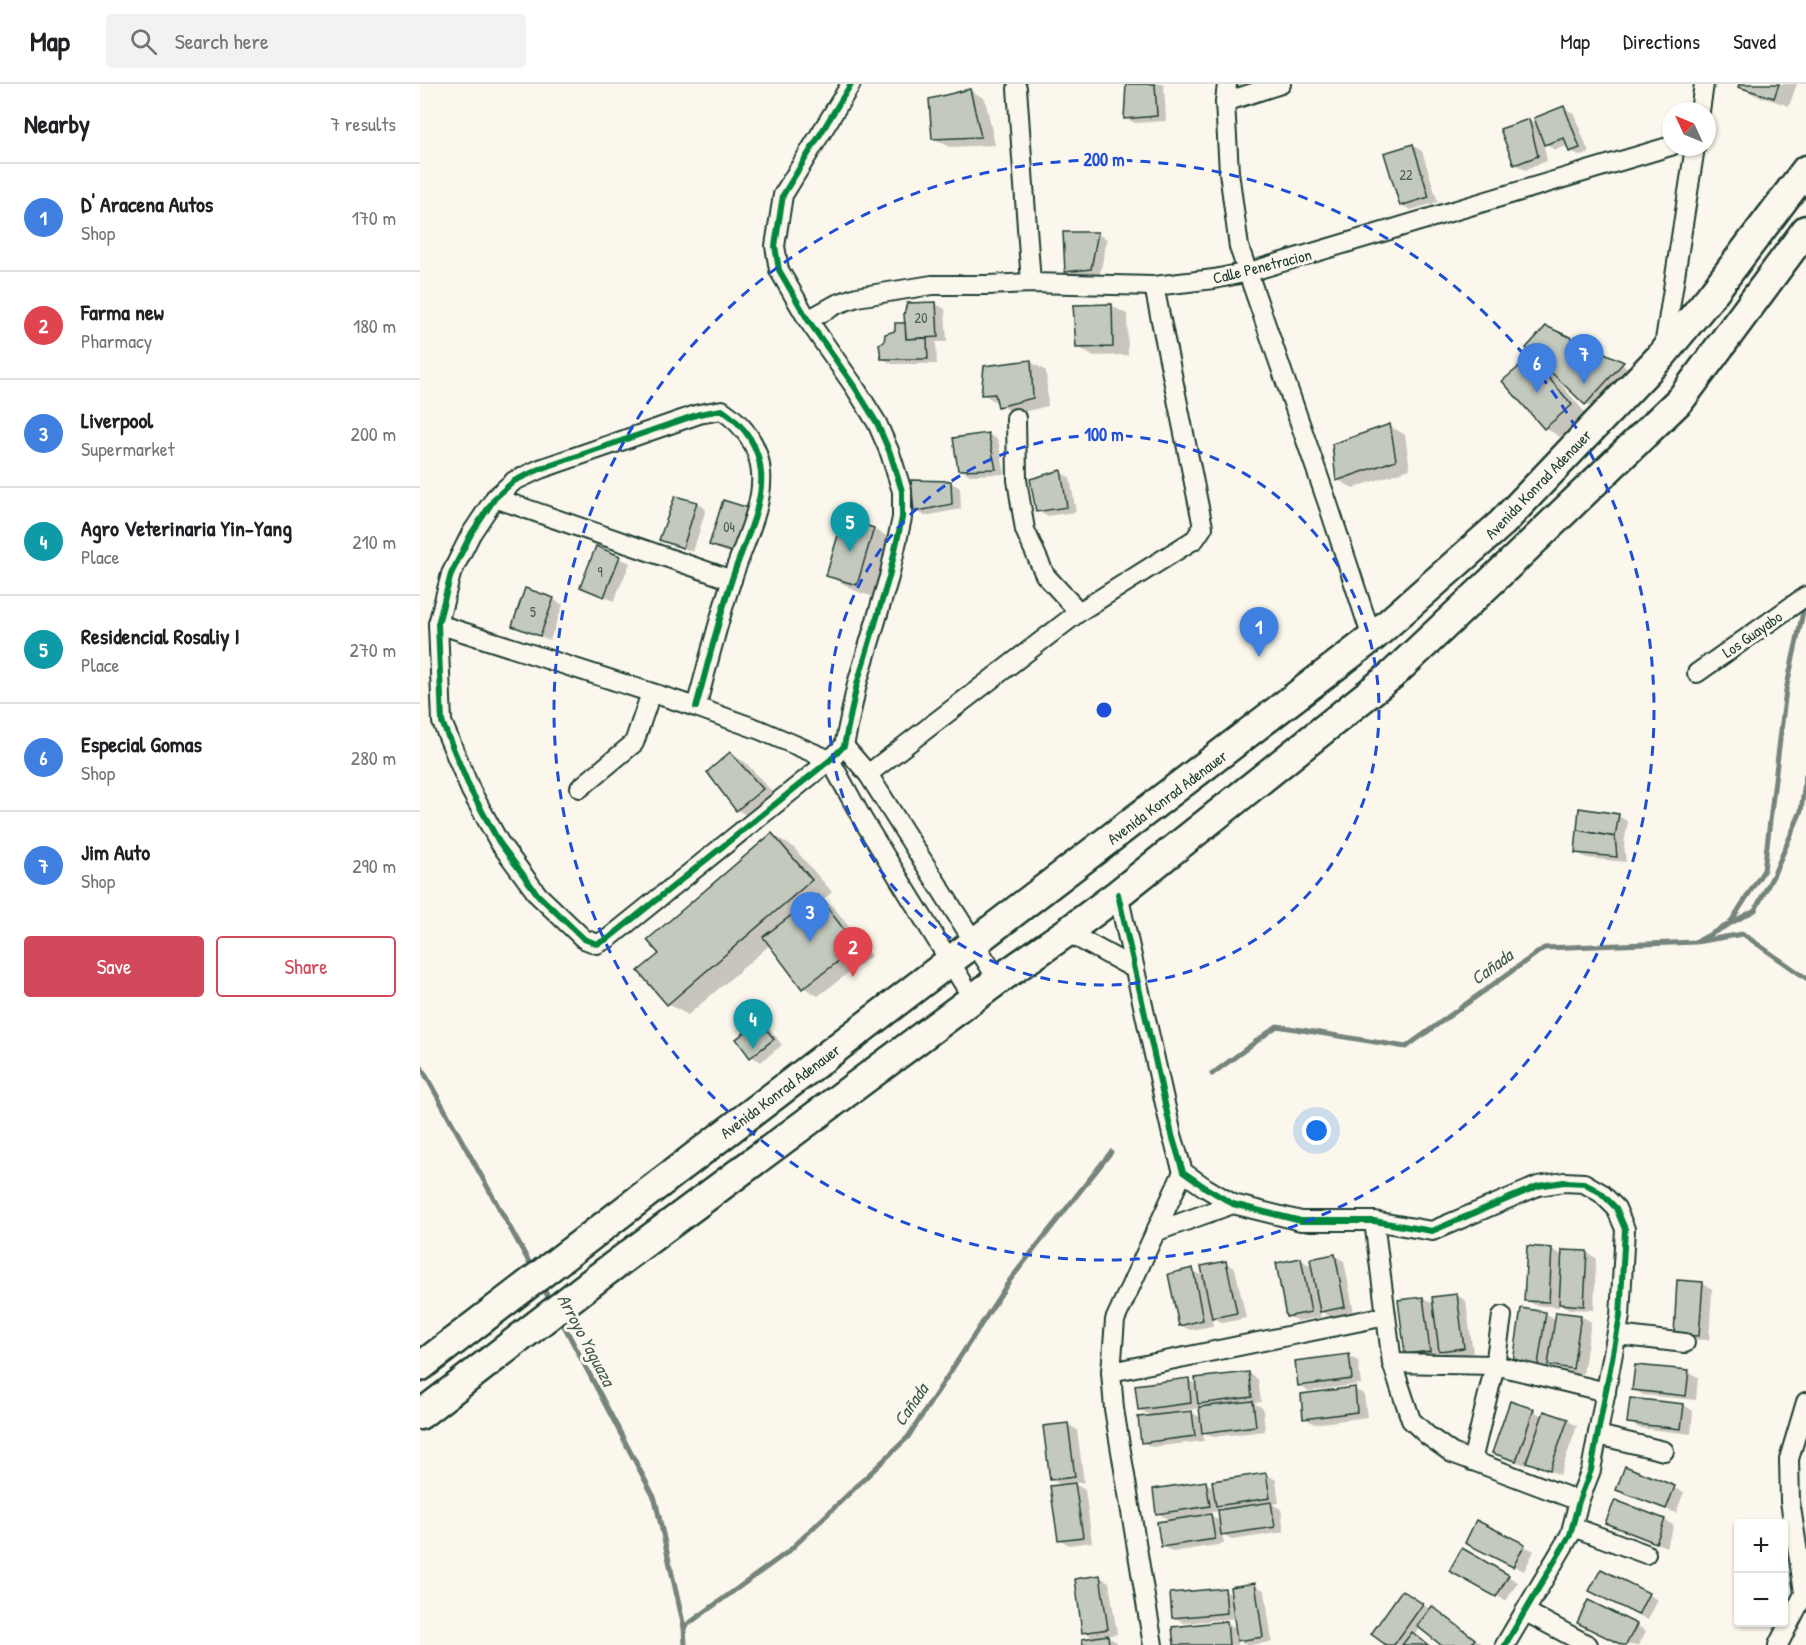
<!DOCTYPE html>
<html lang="en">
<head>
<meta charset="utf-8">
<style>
	body { margin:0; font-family:"Patrick Hand",sans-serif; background:#f2f2f2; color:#202124 }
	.controls { position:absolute; right:18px; bottom:18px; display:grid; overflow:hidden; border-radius:6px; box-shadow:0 2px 4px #0004 }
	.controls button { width:54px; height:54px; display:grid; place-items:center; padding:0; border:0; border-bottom:2px solid #e0e0e0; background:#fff; color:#202124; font:30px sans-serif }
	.compass { position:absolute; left:1242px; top:18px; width:54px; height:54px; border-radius:50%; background:#fff; box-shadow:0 2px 4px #0004; rotate:314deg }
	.you { position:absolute; left:897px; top:1047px; width:21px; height:21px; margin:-15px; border:4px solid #fff; border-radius:50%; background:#1a73e8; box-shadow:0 0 0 9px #1a73e833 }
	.badge { display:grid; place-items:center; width:39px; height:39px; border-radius:50%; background:#d1495b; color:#fff; font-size:20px; font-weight:700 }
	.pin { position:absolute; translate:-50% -50px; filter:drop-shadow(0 2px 3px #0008) }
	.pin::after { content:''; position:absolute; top:32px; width:21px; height:18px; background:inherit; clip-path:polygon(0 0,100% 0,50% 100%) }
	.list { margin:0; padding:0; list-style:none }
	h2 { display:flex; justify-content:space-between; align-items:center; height:78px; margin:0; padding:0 24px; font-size:26px }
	h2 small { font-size:20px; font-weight:400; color:#757577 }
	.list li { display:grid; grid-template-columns:39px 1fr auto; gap:18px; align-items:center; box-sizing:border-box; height:108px; padding:0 24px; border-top:2px solid #e0e0e0 }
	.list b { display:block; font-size:22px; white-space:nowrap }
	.list p { margin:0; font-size:20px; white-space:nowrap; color:#757577 }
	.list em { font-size:20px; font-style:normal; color:#757577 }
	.actions { display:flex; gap:12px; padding:18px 24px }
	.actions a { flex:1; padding:14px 0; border:2px solid #d1495b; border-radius:6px; text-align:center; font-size:21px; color:#d1495b }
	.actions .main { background:#d1495b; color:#fff }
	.icon { flex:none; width:33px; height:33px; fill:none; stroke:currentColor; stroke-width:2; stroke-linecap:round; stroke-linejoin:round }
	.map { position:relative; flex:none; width:1386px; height:1561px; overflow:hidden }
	header { display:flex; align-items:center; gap:36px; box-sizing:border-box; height:84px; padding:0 30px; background:#fff; border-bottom:2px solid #e0e0e0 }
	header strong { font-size:28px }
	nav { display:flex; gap:33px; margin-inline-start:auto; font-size:21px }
	.search { width:420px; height:54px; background:#f2f2f2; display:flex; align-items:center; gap:15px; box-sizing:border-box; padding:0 21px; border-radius:6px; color:#757577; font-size:22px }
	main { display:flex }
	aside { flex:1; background:#fff }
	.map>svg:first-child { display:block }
</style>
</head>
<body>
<header>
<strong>Map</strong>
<div class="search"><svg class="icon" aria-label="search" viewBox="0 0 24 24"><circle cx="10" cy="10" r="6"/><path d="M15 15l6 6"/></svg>Search here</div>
<nav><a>Map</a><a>Directions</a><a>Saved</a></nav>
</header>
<main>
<aside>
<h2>Nearby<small>7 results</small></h2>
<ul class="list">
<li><span class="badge" style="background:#3f7fe0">1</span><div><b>D' Aracena Autos</b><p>Shop</p></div><em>170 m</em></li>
<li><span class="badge" style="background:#e0444e">2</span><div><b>Farma new</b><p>Pharmacy</p></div><em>180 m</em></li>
<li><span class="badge" style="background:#3f7fe0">3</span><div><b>Liverpool</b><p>Supermarket</p></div><em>200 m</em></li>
<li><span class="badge" style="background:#0f9aa8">4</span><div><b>Agro Veterinaria Yin-Yang</b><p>Place</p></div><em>210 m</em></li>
<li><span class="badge" style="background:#0f9aa8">5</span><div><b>Residencial Rosaliy I</b><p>Place</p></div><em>270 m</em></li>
<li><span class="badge" style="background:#3f7fe0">6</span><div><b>Especial Gomas</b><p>Shop</p></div><em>280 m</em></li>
<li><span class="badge" style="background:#3f7fe0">7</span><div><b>Jim Auto</b><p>Shop</p></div><em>290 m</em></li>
</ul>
<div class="actions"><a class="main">Save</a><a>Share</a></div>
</aside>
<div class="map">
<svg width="1386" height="1561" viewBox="0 0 1386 1561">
	<rect width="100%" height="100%" fill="#fbf7ec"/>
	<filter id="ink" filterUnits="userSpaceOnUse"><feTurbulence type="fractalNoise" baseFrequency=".0167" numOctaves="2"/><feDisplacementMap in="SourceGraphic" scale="12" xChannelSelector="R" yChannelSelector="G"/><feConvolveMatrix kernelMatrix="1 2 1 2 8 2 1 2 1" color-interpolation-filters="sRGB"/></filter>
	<g filter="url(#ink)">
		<!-- shadow -->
		<g fill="#0003" fill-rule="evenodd">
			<path d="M708 0H744L746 37 715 39 706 34Z"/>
			<path d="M1320 0H1377L1369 22 1335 11 1319 2Z"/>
			<path d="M550 6 565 15 575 61 529 63 514 54Z"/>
			<path d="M1144 24 1154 30 1169 69 1161 72 1151 67 1149 61 1135 66 1123 58 1127 77 1105 86 1095 80 1109 36 1119 42Z"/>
			<path d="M992 61 1002 67 1018 118 991 126 981 121Z"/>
			<path d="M677 150 687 155 680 190 656 192 646 187Z"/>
			<path d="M516 220 525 225 527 258H516L517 280H472L462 274 477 249Z"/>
			<path d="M692 222 707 230 708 271 673 272 658 263 655 223Z"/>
			<path d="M1126 244 1217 288 1181 328 1166 320 1131 286 1130 287 1166 330 1140 353 1125 344 1111 274 1128 284Z"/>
			<path d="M611 278 626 287 628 322 595 330 563 310Z"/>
			<path d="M970 342 985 351 990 385 933 404 918 396Z"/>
			<path d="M568 350 578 356 585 390 550 391 540 385Z"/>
			<path d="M640 388 650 394 656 428 627 432 617 427Z"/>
			<path d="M530 398 540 404 541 425 505 432 496 427Z"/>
			<path d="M276 419 286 425 273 468 241 455Z"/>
			<path d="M328 425 325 474 301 466 291 461Z"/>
			<path d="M424 436 454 445 484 462 467 517 438 508 408 491Z"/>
			<path d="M177 464 210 479 194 517 162 502Z"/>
			<path d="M133 515 143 521 130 556 103 547 94 541Z"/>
			<path d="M310 670 325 678 358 714 332 734 317 726Z"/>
			<path d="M1160 726 1199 732 1208 738 1204 760 1206 778 1166 774 1157 768Z"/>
			<path d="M353 751 373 763 412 808 403 816 413 822 451 872 398 912 383 903 351 860 268 931 248 920 241 870Z"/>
			<path d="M340 939 350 945 362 961 341 978 331 972Z"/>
			<path d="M1109 1164 1132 1165 1143 1172 1167 1169 1176 1174 1174 1226 1150 1225 1139 1219V1223L1115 1221 1106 1216Z"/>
			<path d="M915 1172 924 1177 934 1229 911 1233 899 1226 901 1233 878 1237 868 1232 881 1176 893 1183Z"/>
			<path d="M805 1179 815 1184 826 1234 803 1239 791 1232 793 1242 770 1246 760 1241 772 1186 785 1193Z"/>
			<path d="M1282 1199 1292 1205 1289 1256 1265 1255Z"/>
			<path d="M1037 1211 1046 1217 1053 1269 1030 1272 1018 1266 1019 1272 996 1275 987 1269 1003 1214 1014 1221Z"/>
			<path d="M1125 1229 1137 1236 1138 1229 1161 1232 1171 1238 1163 1290 1139 1286 1128 1280 1127 1286 1104 1283Z"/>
			<path d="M928 1272 938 1277 941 1300 889 1307 879 1301Z"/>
			<path d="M1268 1288 1278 1293 1276 1316 1223 1311 1214 1305Z"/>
			<path d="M828 1289 838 1295 841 1318 833 1319 843 1324 845 1347 793 1353 783 1348 784 1357 732 1363 722 1358 733 1333 719 1325 768 1296 777 1301ZM780 1319 788 1324 781 1325ZM781 1324 782 1334 772 1329 759 1330 758 1327Z"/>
			<path d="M934 1305 944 1310 947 1333 894 1340 885 1334Z"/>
			<path d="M1264 1321 1273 1327 1271 1350 1219 1344 1209 1338Z"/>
			<path d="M1113 1327 1123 1332 1147 1336 1157 1342 1140 1391 1107 1377 1106 1381 1084 1374 1074 1368Z"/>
			<path d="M648 1340 657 1346 664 1398 653 1399 665 1406 672 1458 649 1461 639 1455 643 1402 631 1395Z"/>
			<path d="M1205 1384 1264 1408 1256 1429 1207 1411 1198 1405Z"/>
			<path d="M846 1390 856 1396 859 1419 852 1420 861 1425 864 1448 812 1456 802 1450 804 1460 752 1468 742 1462 751 1437 737 1429 786 1399 795 1404ZM798 1422 806 1426 801 1437 787 1429 799 1427Z"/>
			<path d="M1196 1418 1245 1436 1254 1442 1246 1463 1187 1439Z"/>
			<path d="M1057 1438 1114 1467 1104 1487 1057 1464Z"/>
			<path d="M1042 1466 1098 1498 1086 1517 1031 1486Z"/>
			<path d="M680 1493 689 1498 697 1550 686 1552 697 1558V1561H665L675 1554 664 1548Z"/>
			<path d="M835 1501 845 1507 852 1558 828 1561 817 1555 818 1561H756L806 1538 817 1545 816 1534 764 1539 754 1533 804 1506 813 1511Z"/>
			<path d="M1228 1510 1238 1516 1228 1536 1181 1512Z"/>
			<path d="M992 1513 1011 1526 1022 1530 1064 1561H1024L1000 1543 994 1551 1008 1561H968Z"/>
			<path d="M1216 1541 1226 1547 1219 1561H1203Z"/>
		</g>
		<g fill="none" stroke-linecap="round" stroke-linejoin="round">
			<!-- stream -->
			<g stroke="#74847b" stroke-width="5">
				<path d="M1310 839 1344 786 1366 606 1385 519"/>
				<path d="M1280 856 1335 826 1354 790 1381 727 1386 691"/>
				<path d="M0 981 114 1187"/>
				<path d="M792 990 857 942 986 963 1124 864 1276 858 1323 850 1386 894"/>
				<path d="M121 1200 131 1218"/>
				<path d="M140 1234 235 1415 264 1543 265 1561"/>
				<path d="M264 1543 369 1467 488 1353 590 1196 691 1068"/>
			</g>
		</g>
		<!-- building -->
		<g fill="#c4c9be" stroke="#1f3d34" stroke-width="1.5">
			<path d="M706 0H735L737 32 704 35Z"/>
			<path d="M1319 0H1359L1354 14 1318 3Z"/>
			<path d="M550 5 561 53 512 55 509 15Z"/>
			<path d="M1144 22 1160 64 1149 68 1144 54 1124 61 1114 34Z"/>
			<path d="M1109 35 1118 72 1094 81 1080 45Z"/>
			<path d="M993 60 1009 113 980 122 964 69Z"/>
			<path d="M643 148H678L671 185 645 188Z"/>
			<path d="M516 218 518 253 486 255 484 230 487 219Z"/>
			<path d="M692 220 693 263 656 264 653 221Z"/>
			<path d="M475 239H485L486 255 507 254 508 275H461L459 260 464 258 465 250 475 247Z"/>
			<path d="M1126 242 1204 278 1165 321 1106 264Z"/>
			<path d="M1111 273 1152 321 1124 345 1082 297Z"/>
			<path d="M611 276 613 314 578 323 575 310 561 311 564 282Z"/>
			<path d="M970 340 976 376 916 397 912 360Z"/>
			<path d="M568 349 576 385 538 386 533 354Z"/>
			<path d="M641 386 647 423 616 428 610 395Z"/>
			<path d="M491 396 531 397 532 420 494 428Z"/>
			<path d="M255 412 277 418 263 464 239 456Z"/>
			<path d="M303 416 329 424 315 469 289 461Z"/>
			<path d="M423 434 454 444 437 501 406 492Z"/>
			<path d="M176 462 200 472 184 513 160 503Z"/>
			<path d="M105 504 134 514 120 552 92 542Z"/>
			<path d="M310 668 343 705 316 727 287 688Z"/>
			<path d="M1159 724 1199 730 1195 753 1157 746Z"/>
			<path d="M1157 746 1195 753 1197 773 1155 769Z"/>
			<path d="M352 749 392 796 247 921 218 887 239 870 227 856Z"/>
			<path d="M398 811 437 863 382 905 343 853Z"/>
			<path d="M340 937 354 955 330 974 316 955Z"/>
			<path d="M1107 1162 1132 1164 1129 1218 1104 1217Z"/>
			<path d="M1142 1166 1167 1167 1164 1222 1139 1220Z"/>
			<path d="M915 1170 925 1223 900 1228 890 1175Z"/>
			<path d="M881 1174 891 1228 866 1233 856 1179Z"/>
			<path d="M806 1177 817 1229 792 1234 781 1182Z"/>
			<path d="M773 1184 783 1236 759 1242 748 1190Z"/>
			<path d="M1257 1196 1283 1198 1279 1252 1254 1251Z"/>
			<path d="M1037 1210 1044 1264 1019 1267 1012 1213Z"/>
			<path d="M1003 1213 1010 1267 985 1270 978 1216Z"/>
			<path d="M1101 1224 1126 1228 1118 1281 1093 1278Z"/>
			<path d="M1136 1228 1161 1231 1153 1285 1128 1281Z"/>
			<path d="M929 1270 932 1295 878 1302 875 1277Z"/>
			<path d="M1215 1281 1269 1286 1266 1312 1212 1306Z"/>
			<path d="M829 1288 832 1313 778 1320 775 1294Z"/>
			<path d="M769 1294 771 1319 718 1326 715 1301Z"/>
			<path d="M935 1303 937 1328 883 1335 881 1310Z"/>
			<path d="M1210 1314 1264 1320 1261 1345 1207 1339Z"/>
			<path d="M833 1317 836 1342 782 1349 779 1323Z"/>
			<path d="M1090 1317 1114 1325 1096 1377 1072 1369Z"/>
			<path d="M772 1327 775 1352 721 1359 718 1333Z"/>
			<path d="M1124 1327 1148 1335 1130 1386 1106 1378Z"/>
			<path d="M648 1339 655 1393 630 1396 623 1342Z"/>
			<path d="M1205 1382 1255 1402 1246 1425 1196 1406Z"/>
			<path d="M846 1389 850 1414 796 1422 792 1397Z"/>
			<path d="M786 1397 790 1422 736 1430 733 1405Z"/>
			<path d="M655 1399 663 1453 638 1456 630 1402Z"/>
			<path d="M1195 1416 1245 1435 1236 1459 1185 1439Z"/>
			<path d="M851 1418 855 1443 801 1451 798 1426Z"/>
			<path d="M791 1430 795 1455 741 1463 737 1438Z"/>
			<path d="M1056 1436 1105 1460 1093 1483 1045 1459Z"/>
			<path d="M1042 1464 1089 1491 1076 1513 1029 1487Z"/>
			<path d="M1181 1485 1229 1509 1218 1531 1169 1507Z"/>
			<path d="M680 1491 688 1545 662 1549 655 1495Z"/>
			<path d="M835 1499 843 1553 817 1557 810 1503Z"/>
			<path d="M805 1504 807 1529 752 1534 750 1509Z"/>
			<path d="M982 1506 1003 1520 974 1561H966L951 1550Z"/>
			<path d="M1168 1516 1217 1540 1206 1561H1202L1157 1539Z"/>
			<path d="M1012 1522 1055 1555 1051 1561H1021L997 1542Z"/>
			<path d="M807 1537 809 1561H754L752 1543Z"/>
			<path d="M992 1548 1008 1561H982Z"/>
			<path d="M688 1551 689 1561H663L662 1555Z"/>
		</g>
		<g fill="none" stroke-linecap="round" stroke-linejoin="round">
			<defs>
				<g id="minor">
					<path d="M807 0 805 18 809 88 819 163 908 420 952 554"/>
					<path d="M597 4 611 199"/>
					<path d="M805 18 861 0"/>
					<path d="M1280 27 1284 0"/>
					<path d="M388 236 417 220 437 213 512 201H568L611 199 734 202 794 195 829 188 1251 62"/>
					<path d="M1244 263 1275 63"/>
					<path d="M596 334 597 396 605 446 625 491 659 528"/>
					<path d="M75 414 312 496"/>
					<path d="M18 540 276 623 340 646 410 676 443 736 553 915"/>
					<path d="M1277 589 1386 512"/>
					<path d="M276 623C288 580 298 537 312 495 322 463 344 422 341 389 339 362 324 341 302 326L279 330 120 385 94 397 75 414 51 450 31 490 18 540 22 638 51 707 79 758 118 811 164 855 177 860 189 854 410 676 424 662 437 600 469 493 482 434V407L470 369 457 339 434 302 388 236 359 186 355 162 363 111 431 0"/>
					<path d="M424 662 448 690 578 896"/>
					<path d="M448 690 659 528 775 455 783 443 734 202"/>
					<path d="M160 704 214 659 231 609"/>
					<path d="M698 810 752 1051 763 1088 786 1104 813 1120 881 1137H954L1012 1147 1118 1102 1144 1098 1164 1099 1181 1109 1196 1124 1205 1145 1200 1232 1171 1386 1159 1417 1150 1451 1085 1561"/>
					<path d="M647 848 715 885"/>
					<path d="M954 1137 972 1279 991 1336 1007 1351 1032 1369 1159 1417"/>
					<path d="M735 1148 813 1120"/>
					<path d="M1197 1251 1265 1259"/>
					<path d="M972 1279 1075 1281 1186 1308"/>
					<path d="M691 1288 966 1232"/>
					<path d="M1386 1318 1369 1375 1370 1417 1384 1508 1386 1510"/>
					<path d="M1178 1351 1244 1367"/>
					<path d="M1052 1377 1075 1281 1082 1232"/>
					<path d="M1153 1443 1226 1470"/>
					<path d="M1106 1528 1168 1561"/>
					<path d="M733 1561 694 1325 691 1288 695 1236 763 1088"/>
					<path d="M1358 1561 1386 1506"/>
				</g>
				<g id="primary">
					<path d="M0 1283 952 554 1082 439 1243 270 1290 213 1386 86"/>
					<path d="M0 1331 180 1192 578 896 647 848 698 810 973 590 1097 473 1261 315 1386 146"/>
				</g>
			</defs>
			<!-- minor casing -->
			<use href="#minor" stroke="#1f3d34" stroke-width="22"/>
			<!-- primary casing -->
			<use href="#primary" stroke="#1f3d34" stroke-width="33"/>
			<!-- minor -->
			<use href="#minor" stroke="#fbf7ec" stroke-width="18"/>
			<!-- primary -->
			<use href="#primary" stroke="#fbf7ec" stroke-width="28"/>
			<defs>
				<g id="cycleway">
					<path d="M276 623C288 580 298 537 312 495 322 463 344 422 341 389 339 362 324 341 302 326L279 330 120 385 94 397 75 414 51 450 31 490 18 540 22 638 51 707 79 758 118 811 164 855 177 860 189 854 410 676 424 662 437 600 469 493 482 434V407L470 369 457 339 434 302 388 236 359 186 355 162 363 111 431 0"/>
					<path d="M698 810 752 1051 763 1088 786 1104 813 1120 881 1137H954L1012 1147 1118 1102 1144 1098 1164 1099 1181 1109 1196 1124 1205 1145 1200 1232 1171 1386 1159 1417 1150 1451 1085 1561"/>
				</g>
			</defs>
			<!-- cycleway casing -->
			<use href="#cycleway" stroke="#fbf7ec" stroke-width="10"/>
			<!-- cycleway -->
			<use href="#cycleway" stroke="#00873e" stroke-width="6"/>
		</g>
	</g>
	<!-- distance rings -->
	<g fill="none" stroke="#1d4ed8" stroke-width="3" stroke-dasharray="10 8">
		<circle cx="684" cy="626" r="275"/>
		<circle cx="684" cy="626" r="550"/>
	</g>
	<g text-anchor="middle" stroke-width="6" stroke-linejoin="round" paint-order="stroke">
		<!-- number labels -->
		<g font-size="14" fill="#486056">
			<text x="986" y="96">22</text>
			<text x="501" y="239">20</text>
			<text x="309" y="448">04</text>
			<text x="180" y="493">9</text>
			<text x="113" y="533">5</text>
		</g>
		<!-- street labels -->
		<g font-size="16" fill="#1f3d34" stroke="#fbf7ec">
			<text transform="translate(842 182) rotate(-14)" y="6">Calle Penetracion</text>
			<text transform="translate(1118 400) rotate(-46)" y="6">Avenida Konrad Adenauer</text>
			<text transform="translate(1332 550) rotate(-35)" y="6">Los Guayabo</text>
			<text transform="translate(747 713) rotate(-37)" y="6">Avenida Konrad Adenauer</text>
			<text transform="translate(360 1007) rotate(-37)" y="6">Avenida Konrad Adenauer</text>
		</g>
		<!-- water labels -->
		<g font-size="18" font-style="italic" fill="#425b52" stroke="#fbf7ec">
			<text transform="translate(1072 883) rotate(-36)" y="6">Cañada</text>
			<text transform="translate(166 1256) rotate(62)" y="6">Arroyo Yaguaza</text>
			<text transform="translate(491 1321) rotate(-56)" y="6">Cañada</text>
		</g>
	</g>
	<circle cx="684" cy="626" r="9" fill="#1d4ed8" stroke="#fbf7ec" stroke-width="3"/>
	<g font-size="18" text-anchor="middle" font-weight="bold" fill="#1d4ed8" stroke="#fbf7ec" stroke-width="6" stroke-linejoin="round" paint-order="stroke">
		<text x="684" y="82">200 m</text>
		<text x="684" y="357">100 m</text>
	</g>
</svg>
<div class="controls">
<button>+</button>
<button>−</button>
</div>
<svg class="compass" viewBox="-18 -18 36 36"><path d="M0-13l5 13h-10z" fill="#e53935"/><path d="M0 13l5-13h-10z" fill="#757577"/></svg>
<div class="you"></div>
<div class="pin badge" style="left:839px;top:573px;background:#3f7fe0">1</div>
<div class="pin badge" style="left:433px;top:893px;background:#e0444e">2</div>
<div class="pin badge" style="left:390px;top:858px;background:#3f7fe0">3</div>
<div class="pin badge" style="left:333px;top:965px;background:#0f9aa8">4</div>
<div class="pin badge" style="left:430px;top:468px;background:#0f9aa8">5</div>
<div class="pin badge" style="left:1117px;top:309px;background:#3f7fe0">6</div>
<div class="pin badge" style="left:1164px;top:300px;background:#3f7fe0">7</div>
</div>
</main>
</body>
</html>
